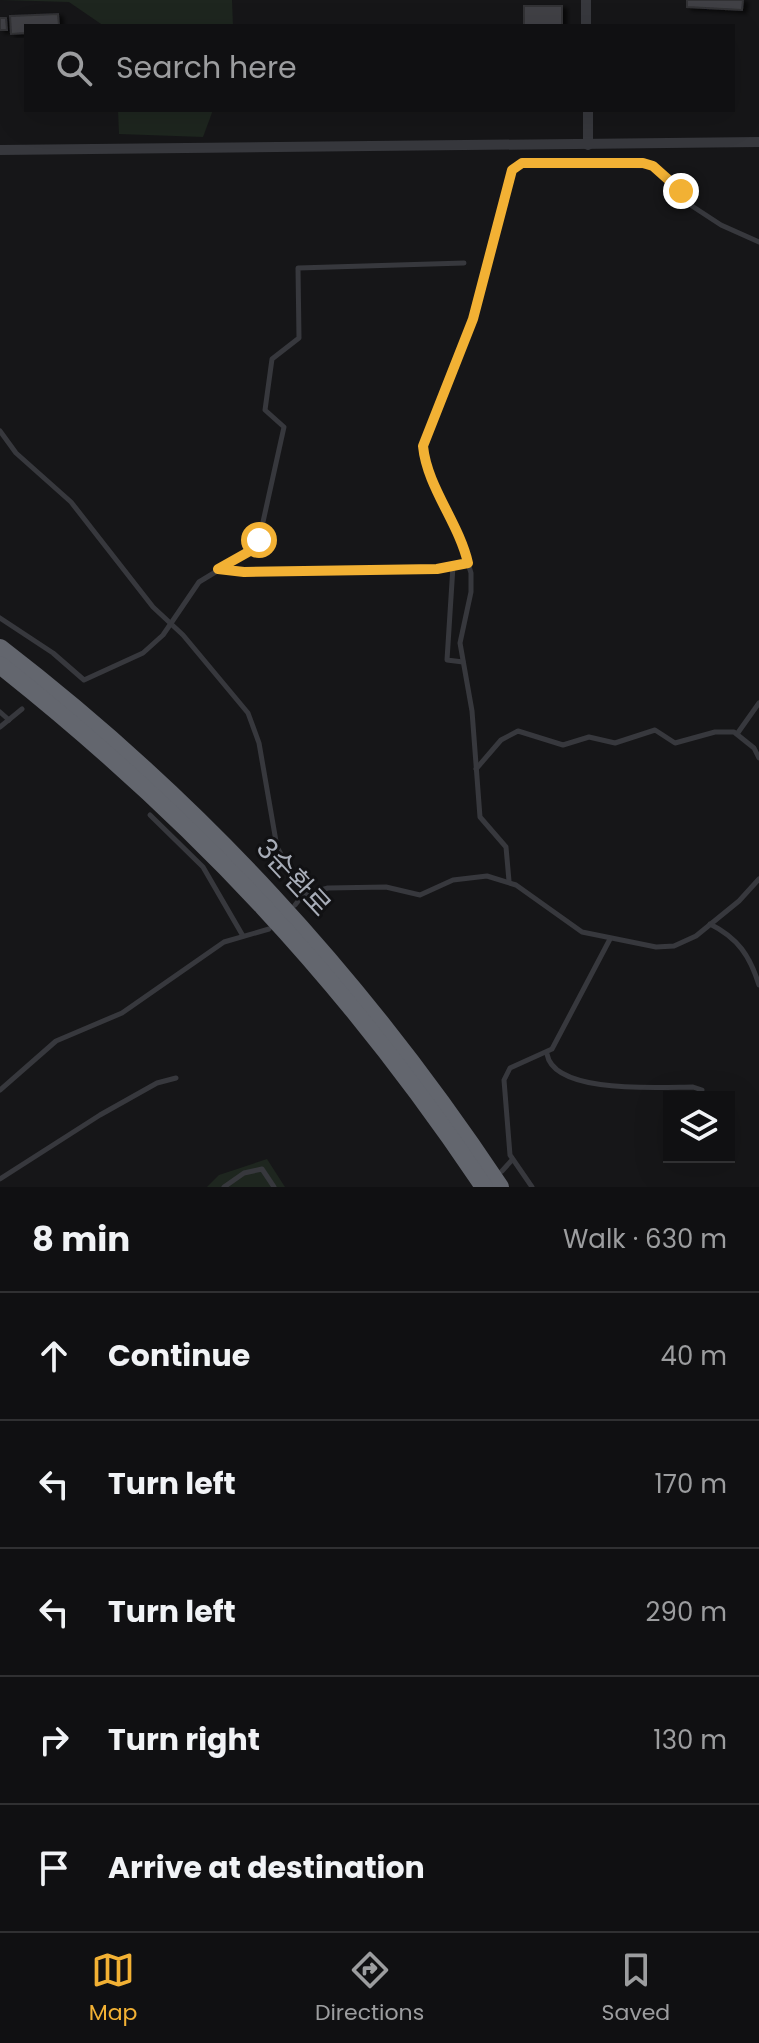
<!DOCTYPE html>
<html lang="en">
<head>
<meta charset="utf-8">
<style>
	body { margin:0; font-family:Poppins,"Noto Sans KR",sans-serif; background:#1e1e20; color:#f1f3f6 }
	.controls { position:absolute; right:24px; bottom:24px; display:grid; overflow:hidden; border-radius:0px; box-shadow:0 8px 32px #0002 }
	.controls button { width:72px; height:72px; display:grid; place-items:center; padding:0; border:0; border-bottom:2px solid #303032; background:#101012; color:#f1f3f6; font:40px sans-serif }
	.stop { position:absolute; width:24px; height:24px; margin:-18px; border:6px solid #f2b134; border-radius:50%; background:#fff }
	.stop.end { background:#f2b134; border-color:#fff; box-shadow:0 2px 8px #0008 }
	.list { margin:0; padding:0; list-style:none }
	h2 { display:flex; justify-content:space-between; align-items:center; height:104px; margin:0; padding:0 32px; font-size:34px }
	h2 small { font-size:26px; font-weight:400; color:#9c9d9f }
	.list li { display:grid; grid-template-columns:52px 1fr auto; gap:24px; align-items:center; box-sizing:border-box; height:128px; padding:0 32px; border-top:2px solid #303032 }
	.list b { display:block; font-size:30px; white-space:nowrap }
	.list em { font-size:26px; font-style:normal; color:#9c9d9f }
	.icon { flex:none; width:44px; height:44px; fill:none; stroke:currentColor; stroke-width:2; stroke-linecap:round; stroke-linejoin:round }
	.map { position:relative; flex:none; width:759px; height:1187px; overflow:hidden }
	.search { position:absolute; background:#101012; box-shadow:0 8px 32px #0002; left:24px; right:24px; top:24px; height:88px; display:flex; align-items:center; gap:20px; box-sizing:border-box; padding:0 28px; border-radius:0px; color:#9c9d9f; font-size:30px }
	.sheet { height:744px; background:#101012 }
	nav { display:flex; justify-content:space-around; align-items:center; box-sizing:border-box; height:112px; border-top:2px solid #303032; background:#101012; font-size:22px; color:#9c9d9f }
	nav a { display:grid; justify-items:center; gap:4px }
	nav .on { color:#f2b134 }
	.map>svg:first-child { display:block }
</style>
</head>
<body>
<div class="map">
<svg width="759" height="1187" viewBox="0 0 759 1187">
	<defs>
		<filter id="shadow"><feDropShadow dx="4.5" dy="2.5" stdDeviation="2" flood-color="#0009"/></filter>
	</defs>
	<rect width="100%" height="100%" fill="#161618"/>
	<!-- green -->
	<g fill="#1e261f">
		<path d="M0 0H232L233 26H104L69 2Z"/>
		<path d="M118 110H213L203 137 119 134Z"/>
		<path d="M267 1159 285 1187H207L219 1175Z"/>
	</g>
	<!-- building -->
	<g fill="#404145" stroke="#303034" stroke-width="2" filter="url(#shadow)">
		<path d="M687 0H743L742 10 687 7Z"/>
		<rect x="524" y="6" width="38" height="20"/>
		<path d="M58 14 59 26H26V33L11 34 10 16Z"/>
		<path d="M0 18H6L7 30H0Z"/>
	</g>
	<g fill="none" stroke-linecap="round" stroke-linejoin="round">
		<!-- lane -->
		<g stroke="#37383d" stroke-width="5">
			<path d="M0 431 16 453 71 502 153 607 183 635 248 713 259 743 277 847 303 895"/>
			<path d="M453 566 447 660 463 662"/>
			<path d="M218 569 244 572 437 569 468 563"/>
			<path d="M0 618 53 653 84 680 143 653 163 635 199 582 250 551 259 540 284 427 265 410 272 359 299 338 298 268 464 263"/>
			<path d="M0 712 9 720"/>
			<path d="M0 727 22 709"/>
			<path d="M737 734 759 703"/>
			<path d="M476 769 501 740 518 731 563 745 589 737 615 743 655 730 675 743 715 732H734L754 748 759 758"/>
			<path d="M150 815 203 867 243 936"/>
			<path d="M509 881 506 847 480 817 472 711 460 643 471 592V573L456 525 427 467 423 446 468 336 512 170 522 163 653 166 681 191 692 206 721 225 759 242"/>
			<path d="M295 905 303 895 328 888 386 887 420 895 453 880 487 876 516 885 582 932 656 947 674 946 696 936 739 901 759 879"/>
			<path d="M710 924C738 938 750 956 759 985"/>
			<path d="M547 1054C554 1095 663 1087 693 1087L702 1090"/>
			<path d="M0 1090 56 1041 122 1013 224 942 269 929"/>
			<path d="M502 1171 512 1160"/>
			<path d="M0 1179 100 1115 157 1083 176 1078"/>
			<path d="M224 1187 244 1173 262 1169 274 1187"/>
			<path d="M532 1187 510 1155 504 1080 510 1068 552 1049 610 939"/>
		</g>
		<!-- street -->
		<g stroke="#37383d" stroke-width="10">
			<path d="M586 26V0"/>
			<path d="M588 110V145"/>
			<path d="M0 150 759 142"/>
		</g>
		<!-- highway -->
		<g stroke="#63666e" stroke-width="18">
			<path d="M0 648C199 801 361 978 500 1187"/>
			<path d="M0 665C193 818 347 982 484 1187"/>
		</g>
	</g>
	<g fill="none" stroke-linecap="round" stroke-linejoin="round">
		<!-- route -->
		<path stroke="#f2b134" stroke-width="10" d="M259 540 250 551 218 569 244 572 437 569 468 563C459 523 427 487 423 446L473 319 512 170 522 163H643L653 166 681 191"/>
	</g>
	<g text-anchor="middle" stroke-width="6" stroke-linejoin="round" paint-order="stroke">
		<!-- street labels -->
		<g font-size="28" fill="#a8adb8" stroke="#111113">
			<text transform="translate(294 877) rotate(47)" y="10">3순환로</text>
		</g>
	</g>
</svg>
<div class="controls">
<button><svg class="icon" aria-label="layers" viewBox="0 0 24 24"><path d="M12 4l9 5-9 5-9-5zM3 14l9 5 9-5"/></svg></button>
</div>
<div class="stop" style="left:259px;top:540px"></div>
<div class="stop end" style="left:681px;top:191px"></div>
<div class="search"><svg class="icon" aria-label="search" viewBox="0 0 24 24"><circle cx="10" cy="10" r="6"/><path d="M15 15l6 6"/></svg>Search here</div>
</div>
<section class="sheet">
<h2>8 min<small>Walk · 630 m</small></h2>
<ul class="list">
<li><svg class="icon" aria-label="ahead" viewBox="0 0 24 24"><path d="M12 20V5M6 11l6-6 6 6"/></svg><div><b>Continue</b></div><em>40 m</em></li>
<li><svg class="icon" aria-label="left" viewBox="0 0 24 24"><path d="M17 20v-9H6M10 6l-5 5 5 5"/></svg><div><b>Turn left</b></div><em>170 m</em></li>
<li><svg class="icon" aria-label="left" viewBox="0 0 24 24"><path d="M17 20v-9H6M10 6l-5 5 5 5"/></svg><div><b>Turn left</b></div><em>290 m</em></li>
<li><svg class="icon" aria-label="right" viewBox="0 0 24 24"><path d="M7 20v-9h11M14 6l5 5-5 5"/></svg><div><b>Turn right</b></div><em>130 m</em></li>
<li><svg class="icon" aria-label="arrive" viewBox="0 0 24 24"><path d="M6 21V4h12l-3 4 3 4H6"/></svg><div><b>Arrive at destination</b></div></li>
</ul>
</section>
<nav>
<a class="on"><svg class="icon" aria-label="map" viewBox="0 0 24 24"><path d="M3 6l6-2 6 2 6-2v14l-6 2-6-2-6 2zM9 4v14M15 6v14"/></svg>Map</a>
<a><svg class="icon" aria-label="directions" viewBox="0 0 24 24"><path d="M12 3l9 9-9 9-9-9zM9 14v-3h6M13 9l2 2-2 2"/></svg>Directions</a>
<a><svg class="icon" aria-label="saved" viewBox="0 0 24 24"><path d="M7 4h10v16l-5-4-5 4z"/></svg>Saved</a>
</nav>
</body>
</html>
